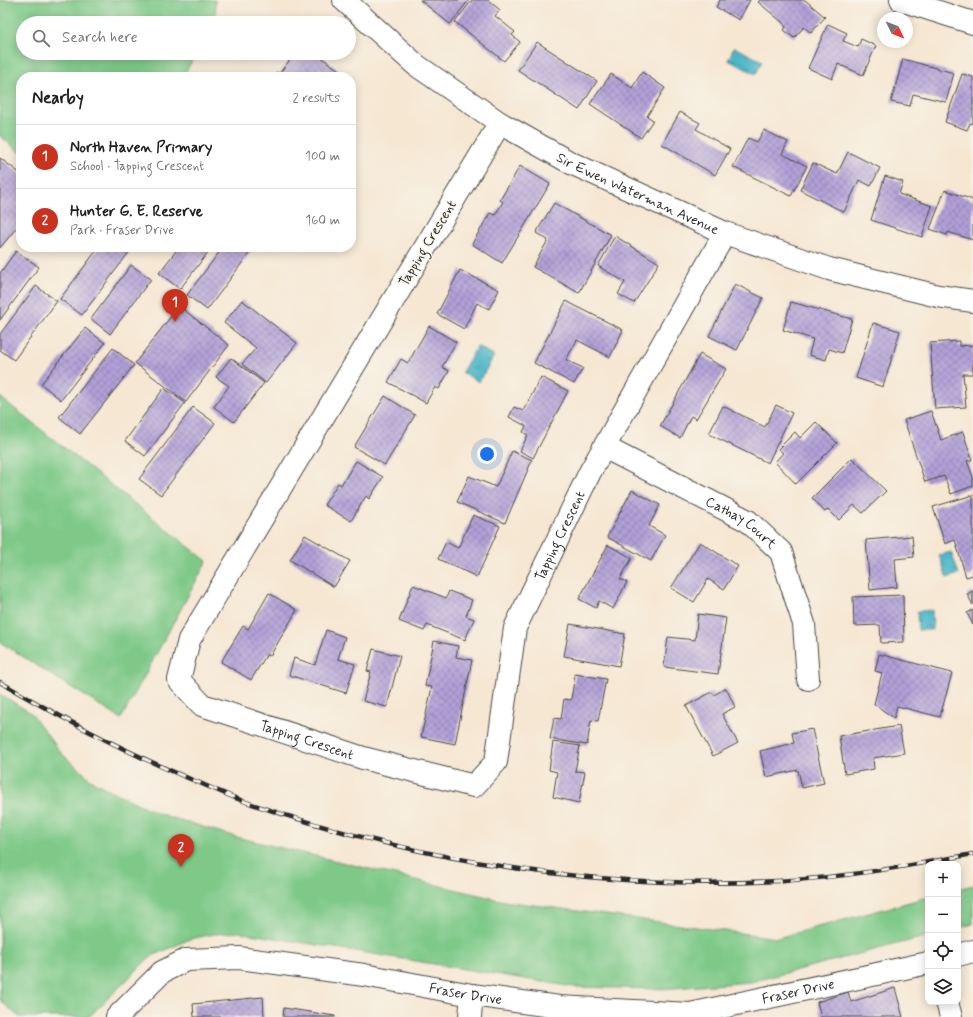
<!DOCTYPE html>
<html lang="en">
<head>
<meta charset="utf-8">
<style>
	body { margin:0; font-family:Mynerve,sans-serif; background:#f2f2f2; color:#202124 }
	.controls { position:absolute; right:12px; bottom:12px; display:grid; overflow:hidden; border-radius:8px; box-shadow:0 2px 10px #0003 }
	.controls button { width:36px; height:36px; display:grid; place-items:center; padding:0; border:0; border-bottom:1px solid #e0e0e0; background:#fff; color:#202124; font:20px sans-serif }
	.compass { position:absolute; left:877px; top:12px; width:36px; height:36px; border-radius:50%; background:#fff; box-shadow:0 2px 10px #0003; rotate:133deg }
	.you { position:absolute; left:487px; top:454px; width:14px; height:14px; margin:-10px; border:3px solid #fff; border-radius:50%; background:#1a73e8; box-shadow:0 0 0 6px #1a73e833 }
	.badge { display:grid; place-items:center; width:26px; height:26px; border-radius:50%; background:#c8321e; color:#fff; font-size:13px; font-weight:700 }
	.pin { position:absolute; translate:-50% -33px; filter:drop-shadow(0 1px 2px #0008) }
	.pin::after { content:''; position:absolute; top:21px; width:14px; height:12px; background:inherit; clip-path:polygon(0 0,100% 0,50% 100%) }
	.list { margin:0; padding:0; list-style:none }
	h2 { display:flex; justify-content:space-between; align-items:center; height:52px; margin:0; padding:0 16px; font-size:17px }
	h2 small { font-size:13px; font-weight:400; color:#757577 }
	.list li { display:grid; grid-template-columns:26px 1fr auto; gap:12px; align-items:center; box-sizing:border-box; height:64px; padding:0 16px; border-top:1px solid #e0e0e0 }
	.list b { display:block; font-size:15px; white-space:nowrap }
	.list p { margin:0; font-size:13px; white-space:nowrap; color:#757577 }
	.list em { font-size:13px; font-style:normal; color:#757577 }
	.icon { flex:none; width:22px; height:22px; fill:none; stroke:currentColor; stroke-width:2; stroke-linecap:round; stroke-linejoin:round }
	.map { position:relative; flex:none; width:973px; height:1017px; overflow:hidden }
	.search { position:absolute; background:#fff; box-shadow:0 2px 10px #0003; left:16px; top:16px; width:340px; height:44px; display:flex; align-items:center; gap:10px; box-sizing:border-box; padding:0 14px; border-radius:22px; color:#757577; font-size:15px }
	.panel { position:absolute; background:#fff; box-shadow:0 2px 10px #0003; left:16px; top:72px; width:340px; height:180px; border-radius:16px }
	.map>svg:first-child { display:block }
</style>
</head>
<body>
<div class="map">
<svg width="973" height="1017" viewBox="0 0 973 1017">
	<defs>
		<pattern id="water-ripples" width="26" height="14" patternUnits="userSpaceOnUse"><rect width="26" height="14" fill="#4bb6c7"/><path d="M2 4q2-2 4 0t4 0M15 11q2-2 4 0t4 0" fill="none" stroke="#3f94a2"/></pattern>
		<pattern id="building-cross-hatch" width="8" height="8" patternUnits="userSpaceOnUse"><rect width="8" height="8" fill="#b1a0d8"/><path d="M0 0l8 8M0 8l8-8" fill="none" stroke="#9083af"/></pattern>
	</defs>
	<rect width="100%" height="100%" fill="#f7f3e8"/>
	<filter id="ink" filterUnits="userSpaceOnUse"><feTurbulence type="fractalNoise" baseFrequency=".025" numOctaves="2"/><feDisplacementMap in="SourceGraphic" scale="8" xChannelSelector="R" yChannelSelector="G"/><feConvolveMatrix kernelMatrix="1 2 1 2 8 2 1 2 1" color-interpolation-filters="sRGB"/></filter>
	<filter id="wash" filterUnits="userSpaceOnUse"><feTurbulence type="fractalNoise" baseFrequency=".012" numOctaves="4" result="noise"/><feDisplacementMap in="SourceGraphic" scale="16" xChannelSelector="R" yChannelSelector="G"/><feGaussianBlur stdDeviation="0.9" result="paint"/><feColorMatrix in="noise" values="0 0 0 0 0 0 0 0 0 0 0 0 0 0 0 0 0 1.4 0 .05"/><feComposite in="paint" operator="in"/></filter>
	<g filter="url(#wash)">
		<rect width="100%" height="100%" fill="#f6e7d3"/>
		<!-- green -->
		<g fill="#7ec988" stroke="#547a5a">
			<path d="M0 0H215L216 14 211 23H23V53H196L183 77H21V153L0 136Z"/>
			<path d="M0 397 207 561 121 719 0 642Z"/>
			<path d="M0 694 31 713 62 754 94 782 157 813 236 837 504 901 777 938 928 897V936L751 982 661 989 574 987 238 932 214 934 190 939 150 957 89 1017H19L0 1000Z"/>
			<path d="M973 885V924L958 928V889Z"/>
		</g>
		<!-- water -->
		<g fill="url(#water-ripples)" stroke="#3b7079">
			<path d="M734 47 762 61 756 74 728 60Z"/>
			<path d="M477 346 494 356 479 382 462 372Z"/>
			<path d="M951 552 959 574 947 578 939 555Z"/>
			<path d="M932 610 933 630H918L917 611Z"/>
		</g>
		<g id="blocks">
			<!-- building -->
			<g fill="url(#building-cross-hatch)">
				<path d="M420 0H469L450 24Z"/>
				<path d="M472 0H488L500 10 495 16 515 32 512 35 520 42 504 61 455 22Z"/>
				<path d="M720 0H750L739 20 716 7Z"/>
				<path d="M760 0H805L825 17 811 33 804 27 794 38 784 30 786 27 782 22 758 2Z"/>
				<path d="M828 24 847 33 843 41 858 47 861 39 876 46 863 75 838 64 832 79 808 68Z"/>
				<path d="M537 42 597 81 579 110 518 70Z"/>
				<path d="M295 53H315L339 70 334 77H273L277 72 279 74Z"/>
				<path d="M903 59 954 73 946 102 913 94 910 106 891 102Z"/>
				<path d="M642 72 665 88 647 116 653 120 641 138 590 104 611 74 632 88Z"/>
				<path d="M962 74 973 77V124L970 123 967 130 945 122Z"/>
				<path d="M680 112 700 123 696 129 730 149 715 175 662 144Z"/>
				<path d="M764 130 788 142 782 154 807 166 791 196 733 167 748 138 757 142Z"/>
				<path d="M848 152 880 168 871 186 859 180 844 212 800 190 813 163 837 174Z"/>
				<path d="M0 158 21 174V222L0 248Z"/>
				<path d="M520 166 550 184 502 263 472 244 490 213 495 215 503 202 500 200Z"/>
				<path d="M885 176 903 182 899 194 932 206 922 237 871 220Z"/>
				<path d="M945 190 973 200V240L948 232 947 235 930 229Z"/>
				<path d="M554 203 611 235 579 293 533 267 548 240 536 233Z"/>
				<path d="M615 236 659 263 634 303 618 294 625 282 598 266Z"/>
				<path d="M99 247H133L82 315 60 299Z"/>
				<path d="M179 247H212L180 289 159 273Z"/>
				<path d="M223 247H245L251 251 207 310 187 295Z"/>
				<path d="M16 251 39 267 0 320V273Z"/>
				<path d="M131 265 151 279 110 334 91 319Z"/>
				<path d="M460 270 499 290 489 309 477 303 464 329 437 314Z"/>
				<path d="M735 284 763 298 737 350 709 336Z"/>
				<path d="M36 286 57 301 14 360 0 350V334Z"/>
				<path d="M242 300 297 343 266 383 242 364 256 348 224 323Z"/>
				<path d="M566 301 623 330 610 357 577 340 566 360 583 368 574 384 534 363Z"/>
				<path d="M791 302 852 319 842 353 829 349 826 360 809 355 813 339 783 330Z"/>
				<path d="M179 306 229 345 186 402 135 363Z"/>
				<path d="M873 323 900 331 883 387 856 378Z"/>
				<path d="M429 326 456 342 442 367 449 371 439 389 435 387 426 403 388 382 401 359 408 363Z"/>
				<path d="M85 328 105 343 61 400 41 384Z"/>
				<path d="M959 341V346L973 345V374H963L966 407 935 409 930 343Z"/>
				<path d="M113 348 134 365 80 434 59 417Z"/>
				<path d="M700 354 726 369 696 419 691 416 680 438 660 426Z"/>
				<path d="M231 358 264 383 234 422 214 407 229 386 216 377Z"/>
				<path d="M541 377 568 391 533 458 520 451 528 435 523 432 526 426 509 417 514 407 523 411Z"/>
				<path d="M164 388 185 403 145 456 125 441Z"/>
				<path d="M385 396 415 415 385 465 354 447Z"/>
				<path d="M776 405 792 413 768 463 709 434 723 406 765 427Z"/>
				<path d="M193 407 215 423 161 495 139 479Z"/>
				<path d="M931 411 941 440 963 432 972 460 967 461 973 477V486L951 494 944 476 925 482 904 420Z"/>
				<path d="M816 422 837 443 796 484 775 462 783 453 778 449 795 432 800 438Z"/>
				<path d="M512 451 532 460 505 523 457 502 469 476 496 487Z"/>
				<path d="M852 458 886 491 863 513 854 505 839 520 828 509 825 512 812 498Z"/>
				<path d="M356 461 383 477 369 499 366 496 351 521 324 505 338 483 341 485Z"/>
				<path d="M632 490 660 505 649 526 665 535 651 561 607 537Z"/>
				<path d="M973 495V575L966 577 955 540 945 544 933 507Z"/>
				<path d="M473 515 500 526 477 577 438 559 446 542 458 548Z"/>
				<path d="M305 535 350 561 334 587 290 560Z"/>
				<path d="M912 536 914 557 895 559 897 587 870 590 866 540Z"/>
				<path d="M700 542 738 566 724 589 708 579 694 602 671 588Z"/>
				<path d="M608 545 632 558 620 579 627 582 613 609 599 601 596 608 579 599Z"/>
				<path d="M413 585 446 598 449 591 472 600 466 616 474 619 465 640 427 625 424 631 399 621Z"/>
				<path d="M973 591V605L967 594Z"/>
				<path d="M269 593 297 610 270 656 267 654 251 680 221 662 243 626 248 629Z"/>
				<path d="M903 595 904 642 881 643 880 625 854 626 853 597Z"/>
				<path d="M973 610V625L967 613Z"/>
				<path d="M698 614 726 618 718 674 664 667 668 637 695 640Z"/>
				<path d="M570 624 625 634 619 666 564 656Z"/>
				<path d="M326 630 345 637 338 659 355 664 346 693 289 675 294 658 315 665Z"/>
				<path d="M434 641 458 646 456 657 472 660 455 744 421 737 432 687 425 686Z"/>
				<path d="M373 649 400 656 387 707 363 701 371 672 367 671Z"/>
				<path d="M879 654 952 673 940 717 897 706 894 718 874 704 882 673 875 671Z"/>
				<path d="M575 674 606 679 598 721 591 720 587 745 550 739 554 718 561 719 564 699 571 700Z"/>
				<path d="M726 688 735 707 722 714 738 743 713 756 686 706 712 692 714 695Z"/>
				<path d="M899 726 904 753 873 758 874 769 845 774 839 736Z"/>
				<path d="M812 729 824 783 802 788 798 770 766 777 760 751 794 743 792 733Z"/>
				<path d="M553 742 580 746 575 771 585 772 579 803 553 797 557 772 549 770Z"/>
				<path d="M895 988 903 1017H821L817 1002 848 992 851 1002Z"/>
				<path d="M263 997 264 1017H194L193 1004Z"/>
				<path d="M284 1008 335 1016V1017H283Z"/>
			</g>
		</g>
	</g>
	<g filter="url(#ink)">
		<use href="#blocks" fill-opacity="0" stroke="#494744" stroke-width="1"/>
		<g fill="none" stroke-linecap="round" stroke-linejoin="round">
			<defs>
				<g id="minor">
					<path id="s1" d="M344 0 416 65 500 123 571 163 725 233 829 269 938 296 973 301"/>
					<path d="M901 0 973 23"/>
					<path id="s2" d="M500 123 189 640 179 680 202 705 363 758 474 786 496 762 515 628 590 472 725 233"/>
					<path id="s3" d="M604 447 748 521 781 552 804 624 808 679"/>
					<path d="M958 955 973 951"/>
					<path d="M947 1002 951 1017"/>
					<path id="s4" d="M117 1017 162 972 186 960 239 958 364 975 472 995 559 1007 690 1014 928 963"/>
					<path d="M470 1017 472 995"/>
				</g>
			</defs>
			<!-- minor casing -->
			<use href="#minor" stroke="#494744" stroke-width="24"/>
			<!-- minor -->
			<use href="#minor" stroke="#fff" stroke-width="22"/>
			<defs>
				<path id="rail" d="M0 682C63 719 127 753 195 781 212 788 229 796 246 802 417 861 596 890 777 881 843 878 908 866 973 854"/>
			</defs>
			<!-- rail casing -->
			<use href="#rail" stroke="#2b2b2b" stroke-width="4.5"/>
			<!-- rail -->
			<use href="#rail" stroke="#f7f3e8" stroke-width="3" stroke-dasharray="9" stroke-linecap="butt"/>
		</g>
	</g>
	<g text-anchor="middle" stroke-width="3" stroke-linejoin="round" paint-order="stroke">
		<!-- street labels -->
		<g font-size="14" fill="#2b2b2b" stroke="#f7f3e8">
			<text dy="5" stroke="none"><textPath href="#s1" startOffset="354">Sir Ewen Waterman Avenue</textPath></text>
			<text transform="translate(427 243) rotate(-59)" y="5">Tapping Crescent</text>
			<text dy="5" stroke="none"><textPath href="#s3" startOffset="157">Cathay Court</textPath></text>
			<text dy="5" stroke="none"><textPath href="#s2" startOffset="1233">Tapping Crescent</textPath></text>
			<text dy="5" stroke="none"><textPath href="#s2" startOffset="789">Tapping Crescent</textPath></text>
			<text dy="5" stroke="none"><textPath href="#s4" startOffset="709">Fraser Drive</textPath></text>
			<text dy="5" stroke="none"><textPath href="#s4" startOffset="373">Fraser Drive</textPath></text>
		</g>
	</g>
</svg>
<div class="controls">
<button>+</button>
<button>−</button>
<button><svg class="icon" aria-label="locate" viewBox="0 0 24 24"><circle cx="12" cy="12" r="6"/><path d="M12 2v4M12 18v4M2 12h4M18 12h4"/></svg></button>
<button><svg class="icon" aria-label="layers" viewBox="0 0 24 24"><path d="M12 4l9 5-9 5-9-5zM3 14l9 5 9-5"/></svg></button>
</div>
<svg class="compass" viewBox="-18 -18 36 36"><path d="M0-13l5 13h-10z" fill="#e53935"/><path d="M0 13l5-13h-10z" fill="#757577"/></svg>
<div class="you"></div>
<div class="pin badge" style="left:175px;top:322px">1</div>
<div class="pin badge" style="left:181px;top:867px">2</div>
<div class="search"><svg class="icon" aria-label="search" viewBox="0 0 24 24"><circle cx="10" cy="10" r="6"/><path d="M15 15l6 6"/></svg>Search here</div>
<section class="panel">
<h2>Nearby<small>2 results</small></h2>
<ul class="list">
<li><span class="badge">1</span><div><b>North Haven Primary</b><p>School · Tapping Crescent</p></div><em>100 m</em></li>
<li><span class="badge">2</span><div><b>Hunter G. E. Reserve</b><p>Park · Fraser Drive</p></div><em>160 m</em></li>
</ul>
</section>
</div>
</body>
</html>
